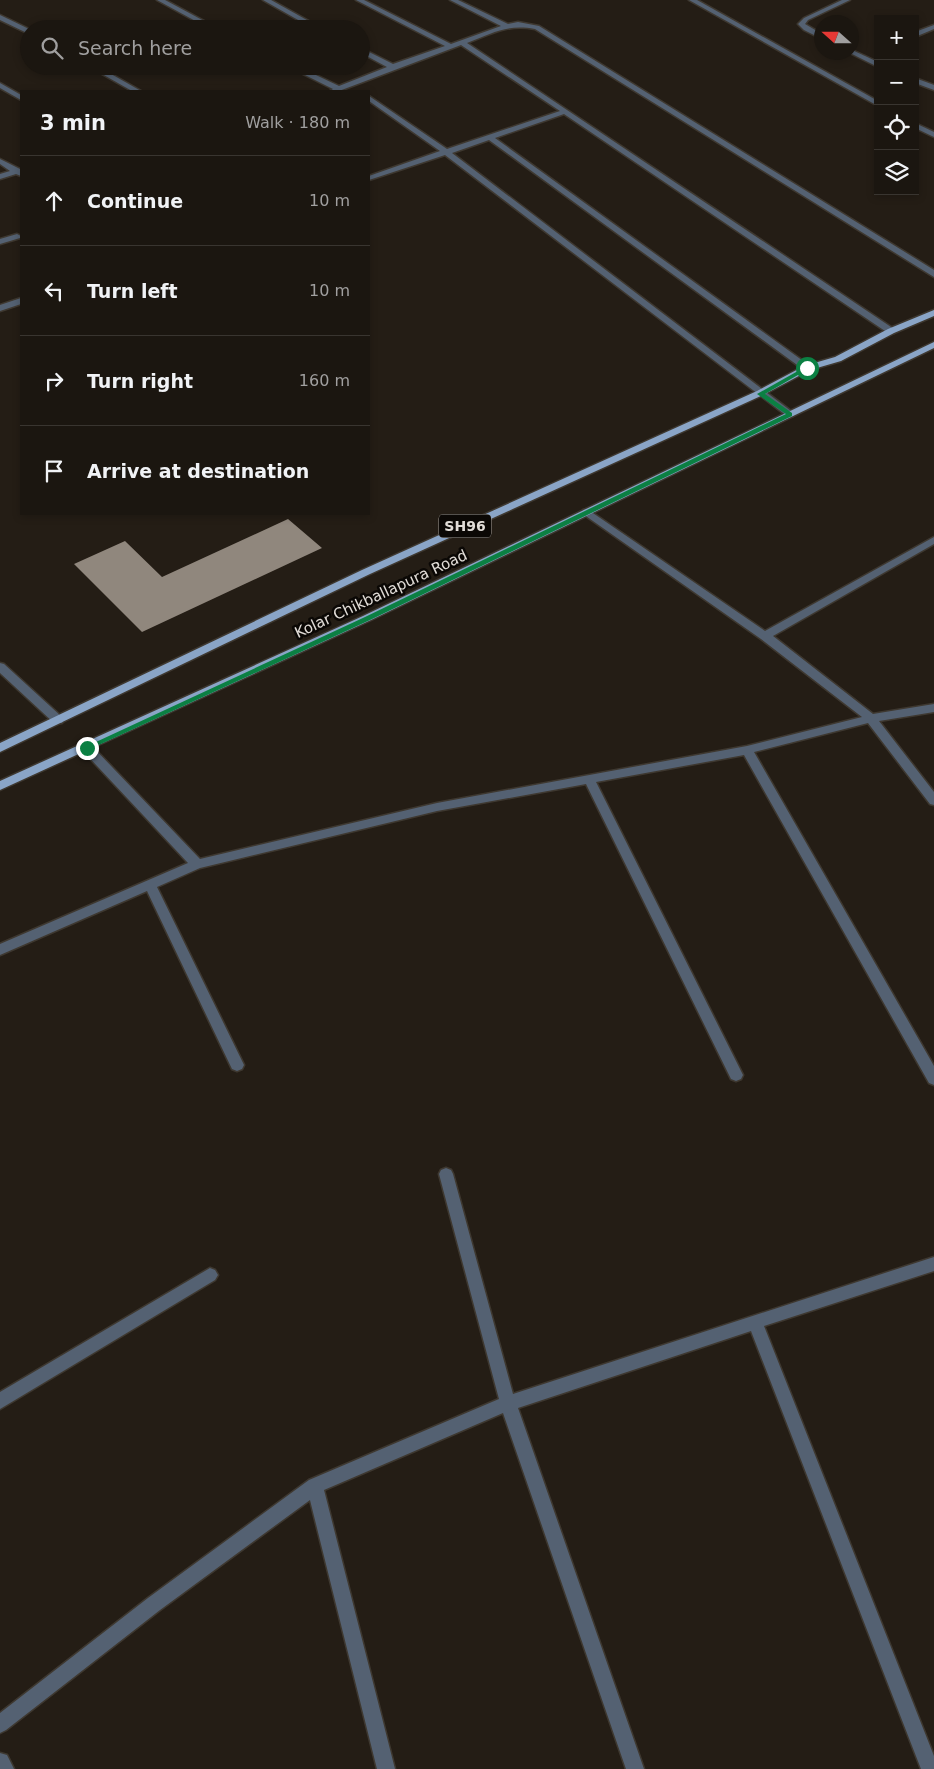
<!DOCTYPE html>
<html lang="en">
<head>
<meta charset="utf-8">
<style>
	body { margin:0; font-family:"DejaVu Sans",sans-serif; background:#28231e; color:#f1f3f6 }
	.controls { position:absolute; right:15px; top:15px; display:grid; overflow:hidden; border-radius:0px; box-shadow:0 2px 8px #0003 }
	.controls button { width:45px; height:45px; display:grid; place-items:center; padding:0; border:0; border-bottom:1px solid #393530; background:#1b1610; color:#f1f3f6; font:25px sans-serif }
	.compass { position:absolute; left:814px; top:15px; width:45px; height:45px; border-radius:50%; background:#1b1610; box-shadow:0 2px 8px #0003; rotate:291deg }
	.stop { position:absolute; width:15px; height:15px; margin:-11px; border:4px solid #0b8043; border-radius:50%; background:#fff }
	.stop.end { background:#0b8043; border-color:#fff; box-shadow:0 1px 5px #0008 }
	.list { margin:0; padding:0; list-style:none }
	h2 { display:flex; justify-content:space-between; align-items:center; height:65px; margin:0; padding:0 20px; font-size:21px }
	h2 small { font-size:16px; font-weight:400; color:#a09f9f }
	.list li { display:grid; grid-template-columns:32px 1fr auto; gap:15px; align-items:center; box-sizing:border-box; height:90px; padding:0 20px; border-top:1px solid #393530 }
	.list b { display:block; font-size:19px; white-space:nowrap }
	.list em { font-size:16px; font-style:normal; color:#a09f9f }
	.icon { flex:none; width:28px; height:28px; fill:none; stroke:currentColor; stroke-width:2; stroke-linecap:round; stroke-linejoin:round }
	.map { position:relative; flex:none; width:934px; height:1769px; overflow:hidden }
	.search { position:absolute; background:#1b1610; box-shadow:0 2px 8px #0003; left:20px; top:20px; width:350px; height:55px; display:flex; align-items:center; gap:12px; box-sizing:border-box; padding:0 18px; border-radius:28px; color:#a09f9f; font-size:19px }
	.panel { position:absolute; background:#1b1610; box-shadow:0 2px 8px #0003; left:20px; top:90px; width:350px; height:425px; border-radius:0px }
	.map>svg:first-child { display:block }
</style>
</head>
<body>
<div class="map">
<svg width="934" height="1769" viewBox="0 0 934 1769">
	<rect width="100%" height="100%" fill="#241d15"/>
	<!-- building -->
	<path fill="#90877d" d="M288 519 322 548 142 632 74 564 125 541 162 577Z"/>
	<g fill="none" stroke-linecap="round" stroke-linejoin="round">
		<defs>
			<g id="minor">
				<path d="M157 0H165L219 29H210Z"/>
				<path d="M263 0H271L323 29H314Z"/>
				<path d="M356 0H364L451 44 501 26 450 0H458L508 24 518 22 539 26 934 270V277L535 29C507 24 493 33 467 43L894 329V333H888L564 114 495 138 810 366V370H804L489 140 452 153 795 414 793 416H787L445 155 369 180V176L440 151 369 101V96L447 149 560 111 461 45 339 91H330L333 89 289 67 288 66H297L339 86 387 67 361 53V48L393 64 445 46Z"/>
				<path d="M689 0H697L878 101V106Z"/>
				<path d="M842 0H850L808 20 805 24 822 34V39L804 30 798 24 804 18Z"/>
				<path d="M0 15 29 29V34L0 20Z"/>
				<path d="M934 25V29L915 37V32Z"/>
				<path d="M852 50 878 62V67L850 53Z"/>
				<path d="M88 66H97L141 91H132Z"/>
				<path d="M915 78 934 85V90L915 83Z"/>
				<path d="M0 83 21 95V100L0 88Z"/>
				<path d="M915 123 934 132V137L915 128Z"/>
				<path d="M0 159 20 169 21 176 16 174 0 179V174L10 171 0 164Z"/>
				<path d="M17 234 21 236 20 238 0 244V239Z"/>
				<path d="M21 298V304L0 311V305Z"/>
				<path d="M587 509 765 631 934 537V544L773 636 873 714 934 704V712L879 721 934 792V805L930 804 868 723 754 752 934 1066V1085L929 1083 744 755 596 782 743 1075 741 1079 736 1081 731 1079 586 784 437 811 200 868 157 887 244 1065 242 1069 237 1071 232 1069 147 891 0 955V944L188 863 83 751 81 748 87 744 91 745 200 859 437 803 747 746 862 717 761 639 583 514V510Z"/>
				<path d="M0 663 4 664 62 717 64 720 62 723H54L0 673Z"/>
				<path d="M446 1168 451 1170 453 1174 513 1394 934 1257V1271L764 1326 934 1756V1769H921L751 1331 518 1408 644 1769H626L503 1413 324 1490 395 1769H377L310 1500 160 1610 6 1730 0 1733V1713L148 1598 309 1480 499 1399 439 1174 441 1170Z"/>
				<path d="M210 1268 215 1270 218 1275 215 1280 0 1409V1392Z"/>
				<path d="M0 1753 7 1755 14 1769H0Z"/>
			</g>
			<g id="major">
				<path d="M934 310V316L894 333 841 361 810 370 763 395 370 574 0 752V743L362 570 757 391 804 366 835 357 888 329Z"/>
				<path d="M934 342V348L371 620 0 790V781L363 616Z"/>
			</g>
		</defs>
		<!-- minor casing -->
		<use href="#minor" stroke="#3e3830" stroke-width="3"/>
		<!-- major casing -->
		<use href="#major" stroke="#3e3830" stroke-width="3"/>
		<!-- minor -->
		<use href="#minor" fill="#546172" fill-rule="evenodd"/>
		<!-- major -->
		<use href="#major" fill="#8aa5c7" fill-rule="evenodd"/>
	</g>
	<!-- route -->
	<path fill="#0b8043" d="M805 367 810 368 765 394 792 413V416L370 620 90 749 83 748 365 617 786 414 757 394Z"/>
	<g text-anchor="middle" stroke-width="5" stroke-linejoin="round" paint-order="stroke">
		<!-- shield labels -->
		<rect fill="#0b0805" stroke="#a19c98" stroke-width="1" x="439" y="514.5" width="52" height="23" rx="4"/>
		<g font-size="14" font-weight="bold" fill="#e1dcd7">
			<text x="465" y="531">SH96</text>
		</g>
		<!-- street labels -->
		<g font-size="15" fill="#e1dcd7" stroke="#0b0805">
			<text transform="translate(381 594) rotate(-25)" y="5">Kolar Chikballapura Road</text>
		</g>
	</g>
</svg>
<div class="controls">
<button>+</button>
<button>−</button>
<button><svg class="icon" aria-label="locate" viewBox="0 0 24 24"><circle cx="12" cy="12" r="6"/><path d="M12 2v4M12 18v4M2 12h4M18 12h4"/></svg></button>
<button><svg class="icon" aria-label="layers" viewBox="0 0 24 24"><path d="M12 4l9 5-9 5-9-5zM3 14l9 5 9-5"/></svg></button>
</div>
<svg class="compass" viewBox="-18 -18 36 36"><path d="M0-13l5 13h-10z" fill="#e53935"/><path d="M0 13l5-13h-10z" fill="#a09f9f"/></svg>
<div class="stop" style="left:807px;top:368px"></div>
<div class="stop end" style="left:87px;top:748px"></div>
<div class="search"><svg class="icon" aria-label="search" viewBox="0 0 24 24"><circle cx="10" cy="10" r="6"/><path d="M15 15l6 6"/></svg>Search here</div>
<section class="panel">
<h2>3 min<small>Walk · 180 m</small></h2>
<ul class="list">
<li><svg class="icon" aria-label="ahead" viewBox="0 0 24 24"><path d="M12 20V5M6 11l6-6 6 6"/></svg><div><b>Continue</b></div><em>10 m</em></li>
<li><svg class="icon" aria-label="left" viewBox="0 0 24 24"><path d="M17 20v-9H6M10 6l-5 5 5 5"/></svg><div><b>Turn left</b></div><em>10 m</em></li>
<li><svg class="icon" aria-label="right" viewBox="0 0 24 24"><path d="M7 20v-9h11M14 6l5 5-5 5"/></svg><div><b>Turn right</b></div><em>160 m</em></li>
<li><svg class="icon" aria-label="arrive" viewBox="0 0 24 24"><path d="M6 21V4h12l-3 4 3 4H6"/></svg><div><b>Arrive at destination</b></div></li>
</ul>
</section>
</div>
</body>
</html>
